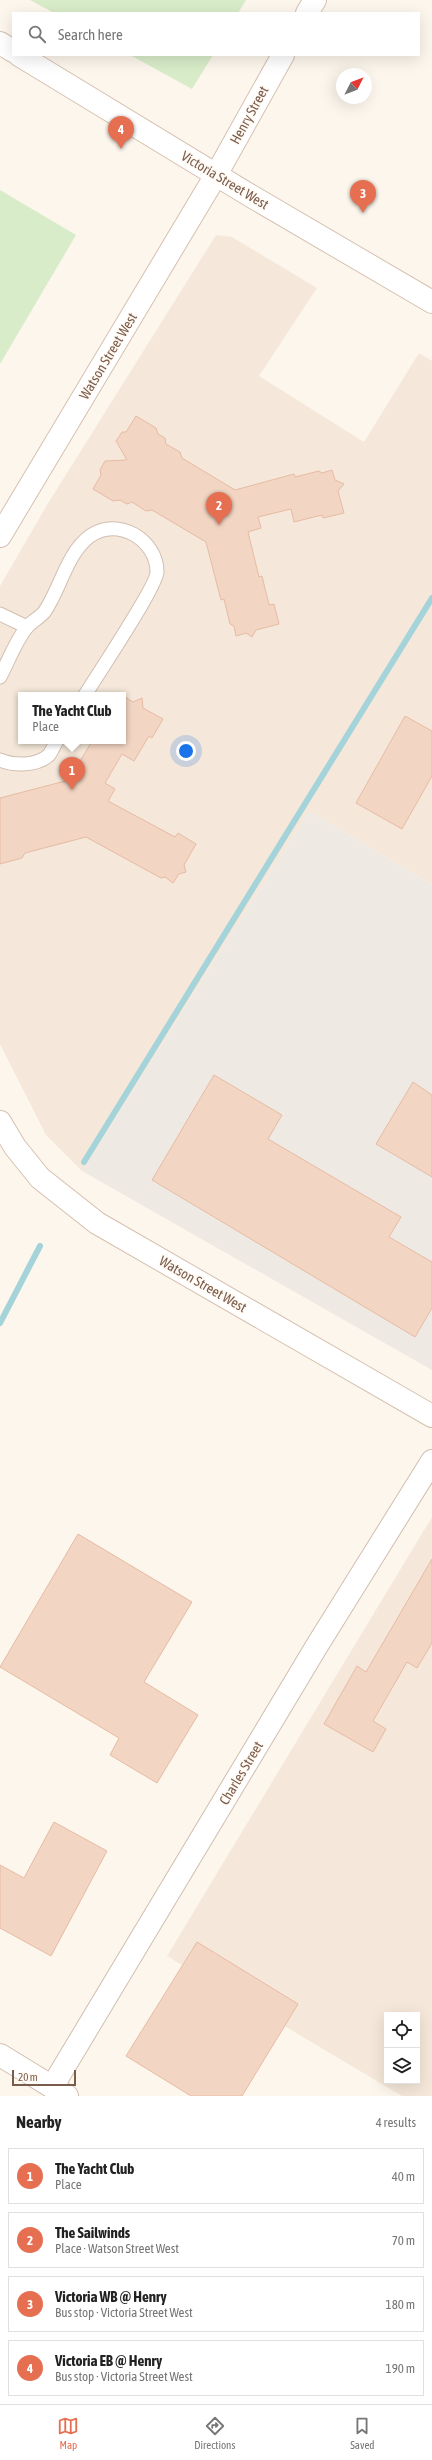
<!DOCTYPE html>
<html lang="en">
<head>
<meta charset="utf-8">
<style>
	body { margin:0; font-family:"Asap Condensed",sans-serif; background:#f2f2f2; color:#222 }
	.controls { position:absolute; right:12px; bottom:12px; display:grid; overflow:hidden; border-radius:0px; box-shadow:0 4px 16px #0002 }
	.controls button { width:36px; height:36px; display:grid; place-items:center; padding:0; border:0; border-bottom:1px solid #e0e0e0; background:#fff; color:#222; font:20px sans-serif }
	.compass { position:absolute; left:336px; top:68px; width:36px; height:36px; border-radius:50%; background:#fff; box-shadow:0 4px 16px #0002; rotate:48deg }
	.scale { position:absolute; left:12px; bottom:10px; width:64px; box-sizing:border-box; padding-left:4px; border:2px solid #7a5c4d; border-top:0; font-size:11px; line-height:14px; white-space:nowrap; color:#7a5c4d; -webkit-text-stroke:3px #fffaf3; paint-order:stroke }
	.you { position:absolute; left:186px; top:751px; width:14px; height:14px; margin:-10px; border:3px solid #fff; border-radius:50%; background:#1a73e8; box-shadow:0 0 0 6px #1a73e833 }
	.badge { display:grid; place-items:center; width:26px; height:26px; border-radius:50%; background:#e76f51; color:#fff; font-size:13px; font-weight:700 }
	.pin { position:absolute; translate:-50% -33px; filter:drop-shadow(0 1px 2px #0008) }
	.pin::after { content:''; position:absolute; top:21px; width:14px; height:12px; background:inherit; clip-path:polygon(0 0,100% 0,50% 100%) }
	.popup { position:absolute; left:18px; top:692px; width:108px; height:52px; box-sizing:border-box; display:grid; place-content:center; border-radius:0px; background:#fff; filter:drop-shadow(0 1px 3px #0005); font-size:13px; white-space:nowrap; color:#767676 }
	.popup b { font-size:15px; color:#222 }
	.popup::after { content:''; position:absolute; left:50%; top:100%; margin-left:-8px; border:8px solid transparent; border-top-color:#fff }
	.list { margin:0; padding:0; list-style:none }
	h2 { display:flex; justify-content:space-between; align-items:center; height:52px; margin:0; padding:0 16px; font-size:17px }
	h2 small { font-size:13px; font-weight:400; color:#767676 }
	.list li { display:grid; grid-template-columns:26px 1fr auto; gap:12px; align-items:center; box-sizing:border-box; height:56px; margin:0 8px 8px; padding:0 8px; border:1px solid #e0e0e0; border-radius:0px }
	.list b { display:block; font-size:15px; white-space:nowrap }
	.list p { margin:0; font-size:13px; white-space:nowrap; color:#767676 }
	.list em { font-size:13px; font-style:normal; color:#767676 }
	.icon { flex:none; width:22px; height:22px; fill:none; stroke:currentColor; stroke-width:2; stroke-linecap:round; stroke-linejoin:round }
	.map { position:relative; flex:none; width:432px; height:2096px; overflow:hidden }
	.search { position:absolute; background:#fff; box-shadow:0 4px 16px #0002; left:12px; right:12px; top:12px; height:44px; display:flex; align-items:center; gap:10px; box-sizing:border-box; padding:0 14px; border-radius:0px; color:#767676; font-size:15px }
	.sheet { height:308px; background:#fff }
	nav { display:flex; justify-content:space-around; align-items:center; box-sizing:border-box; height:56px; border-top:1px solid #e0e0e0; background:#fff; font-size:11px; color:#767676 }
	nav a { display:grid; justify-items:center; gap:2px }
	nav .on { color:#e76f51 }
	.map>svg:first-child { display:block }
</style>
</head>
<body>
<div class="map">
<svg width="432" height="2096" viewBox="0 0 432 2096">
	<rect width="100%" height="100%" fill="#fdf6ec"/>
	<!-- residential -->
	<g fill="#f5e8da" fill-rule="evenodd">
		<path d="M216 235 232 237 317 288 259 376 364 442 419 353 432 361V885L309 811 82 1171 46 1135 0 1044V586L47 505ZM21 695H123V741H21Z"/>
		<path d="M432 1517V2096H402L167 1956ZM387 2015H417V2081H387Z"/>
	</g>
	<!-- industrial -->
	<path fill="#efe9e4" d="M309 811 432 885V1370L82 1171Z"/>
	<!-- green -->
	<g fill="#d8ecc9">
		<path d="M30 0H246L238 13H54Z"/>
		<path d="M130 55H213L192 89Z"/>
		<path d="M0 190 76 235 0 364Z"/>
	</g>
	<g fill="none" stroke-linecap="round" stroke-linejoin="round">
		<!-- stream -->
		<g stroke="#a5d3da" stroke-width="6">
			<path d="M84 1162 432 598"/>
			<path d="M0 1323 40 1246"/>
		</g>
	</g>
	<!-- building -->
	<g fill="#f3d5c3" stroke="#e6bba3">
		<path d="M136 416 156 428 158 434 165 438 166 444 180 452 182 458 235 490 294 474 295 477 319 471 322 473 332 470 335 480 344 484 338 491 344 513 323 518 322 515 294 522 291 509 258 517 261 528 248 532 259 577 262 576 269 605 274 604 279 624 256 630 252 637 246 633 236 636 234 626 230 624 224 599 221 600 206 542 152 510 146 511 132 502 127 504 120 500 113 501 93 489 101 475 100 470 105 461 127 460 116 441 122 432H126Z"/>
		<path d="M123 696 133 702 142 698 143 708 163 719 152 738 149 736 134 761 122 754 105 783 115 789 108 801 175 837 178 833 196 844 184 865 186 872 179 874 173 883 165 877 161 878 86 837 25 853 22 858 0 864V798L69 780 92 741H123Z"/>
		<path d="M405 716 432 731V776L402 829 356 803Z"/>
		<path d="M214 1075 282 1115 268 1139 401 1217 389 1237 432 1262V1308L415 1337 152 1180Z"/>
		<path d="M413 1082 432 1095V1177L376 1144Z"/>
		<path d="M78 1534 192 1602 144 1682 198 1715 157 1783 110 1755 119 1738 0 1667Z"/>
		<path d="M432 1559V1643L417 1668 407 1662 373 1721 386 1729 373 1752 324 1724 357 1666 366 1672Z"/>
		<path d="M54 1822 107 1851 51 1956 0 1928V1865L24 1878Z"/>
		<path d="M197 1942 298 2004 242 2096H191L126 2056Z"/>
	</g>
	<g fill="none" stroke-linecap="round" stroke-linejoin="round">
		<defs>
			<g id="lane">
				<path d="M0 614 27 627"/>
				<path d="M0 677C8 662 16 640 27 627 32 621 41 617 45 611 61 587 67 553 90 536 118 516 157 540 157 572 157 586 96 677 85 695"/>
				<path d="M0 760C14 766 37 766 49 755 52 751 54 745 57 741"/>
			</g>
			<g id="street">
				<path d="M0 2055 67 2096"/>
				<path d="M52 2087 318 1644 432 1461"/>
			</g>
			<g id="secondary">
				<path d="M307 13 315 0"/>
				<path d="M0 43 13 51"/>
				<path d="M19 55 251 196 432 302"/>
				<path d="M0 536 216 175 283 55"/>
				<path d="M0 1122 15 1147 40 1178 97 1223 432 1416"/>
			</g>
		</defs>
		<!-- lane casing -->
		<use href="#lane" stroke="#d1beb0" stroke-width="15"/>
		<!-- street casing -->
		<use href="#street" stroke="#d1beb0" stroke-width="24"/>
		<!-- secondary casing -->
		<use href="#secondary" stroke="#d6c0b0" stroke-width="24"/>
		<!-- lane -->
		<use href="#lane" stroke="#fff" stroke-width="13"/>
		<!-- street -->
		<use href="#street" stroke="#fff" stroke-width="22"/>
		<!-- secondary -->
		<use href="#secondary" stroke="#fff" stroke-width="22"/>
	</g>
	<g text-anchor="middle" stroke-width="3" stroke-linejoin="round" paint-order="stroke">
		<!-- street labels -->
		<g font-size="14" fill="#7a5c4d" stroke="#fffaf3">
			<text transform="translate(249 115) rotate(-61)" y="5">Henry Street</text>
			<text transform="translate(225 180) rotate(31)" y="5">Victoria Street West</text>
			<text transform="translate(108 356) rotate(-59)" y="5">Watson Street West</text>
			<text transform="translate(203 1284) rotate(30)" y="5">Watson Street West</text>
			<text transform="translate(241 1773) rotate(-59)" y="5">Charles Street</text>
		</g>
	</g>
</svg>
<div class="controls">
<button><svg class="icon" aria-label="locate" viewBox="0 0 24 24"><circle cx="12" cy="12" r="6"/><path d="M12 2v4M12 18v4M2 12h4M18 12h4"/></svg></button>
<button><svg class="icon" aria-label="layers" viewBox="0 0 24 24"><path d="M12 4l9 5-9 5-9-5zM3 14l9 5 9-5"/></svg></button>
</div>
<svg class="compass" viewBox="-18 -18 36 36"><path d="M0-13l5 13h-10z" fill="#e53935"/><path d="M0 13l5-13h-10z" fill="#767676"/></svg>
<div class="scale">20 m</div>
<div class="you"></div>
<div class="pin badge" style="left:72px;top:790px">1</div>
<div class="popup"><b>The Yacht Club</b>Place</div>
<div class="pin badge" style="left:219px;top:525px">2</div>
<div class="pin badge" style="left:363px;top:213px">3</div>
<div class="pin badge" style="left:121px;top:149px">4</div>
<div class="search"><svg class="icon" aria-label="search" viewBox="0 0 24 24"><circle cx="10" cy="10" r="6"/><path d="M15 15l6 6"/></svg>Search here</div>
</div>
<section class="sheet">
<h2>Nearby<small>4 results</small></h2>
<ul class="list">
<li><span class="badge">1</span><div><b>The Yacht Club</b><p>Place</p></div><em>40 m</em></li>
<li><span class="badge">2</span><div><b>The Sailwinds</b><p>Place · Watson Street West</p></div><em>70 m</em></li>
<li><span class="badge">3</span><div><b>Victoria WB @ Henry</b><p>Bus stop · Victoria Street West</p></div><em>180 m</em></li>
<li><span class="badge">4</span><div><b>Victoria EB @ Henry</b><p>Bus stop · Victoria Street West</p></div><em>190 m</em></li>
</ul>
</section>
<nav>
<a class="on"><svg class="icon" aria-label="map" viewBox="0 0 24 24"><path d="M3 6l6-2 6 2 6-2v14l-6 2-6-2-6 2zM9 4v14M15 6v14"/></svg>Map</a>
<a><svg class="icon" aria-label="directions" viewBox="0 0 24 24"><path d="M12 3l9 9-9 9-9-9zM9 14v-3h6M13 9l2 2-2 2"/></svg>Directions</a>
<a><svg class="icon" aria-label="saved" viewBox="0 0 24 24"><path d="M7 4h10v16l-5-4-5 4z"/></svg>Saved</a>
</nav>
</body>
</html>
